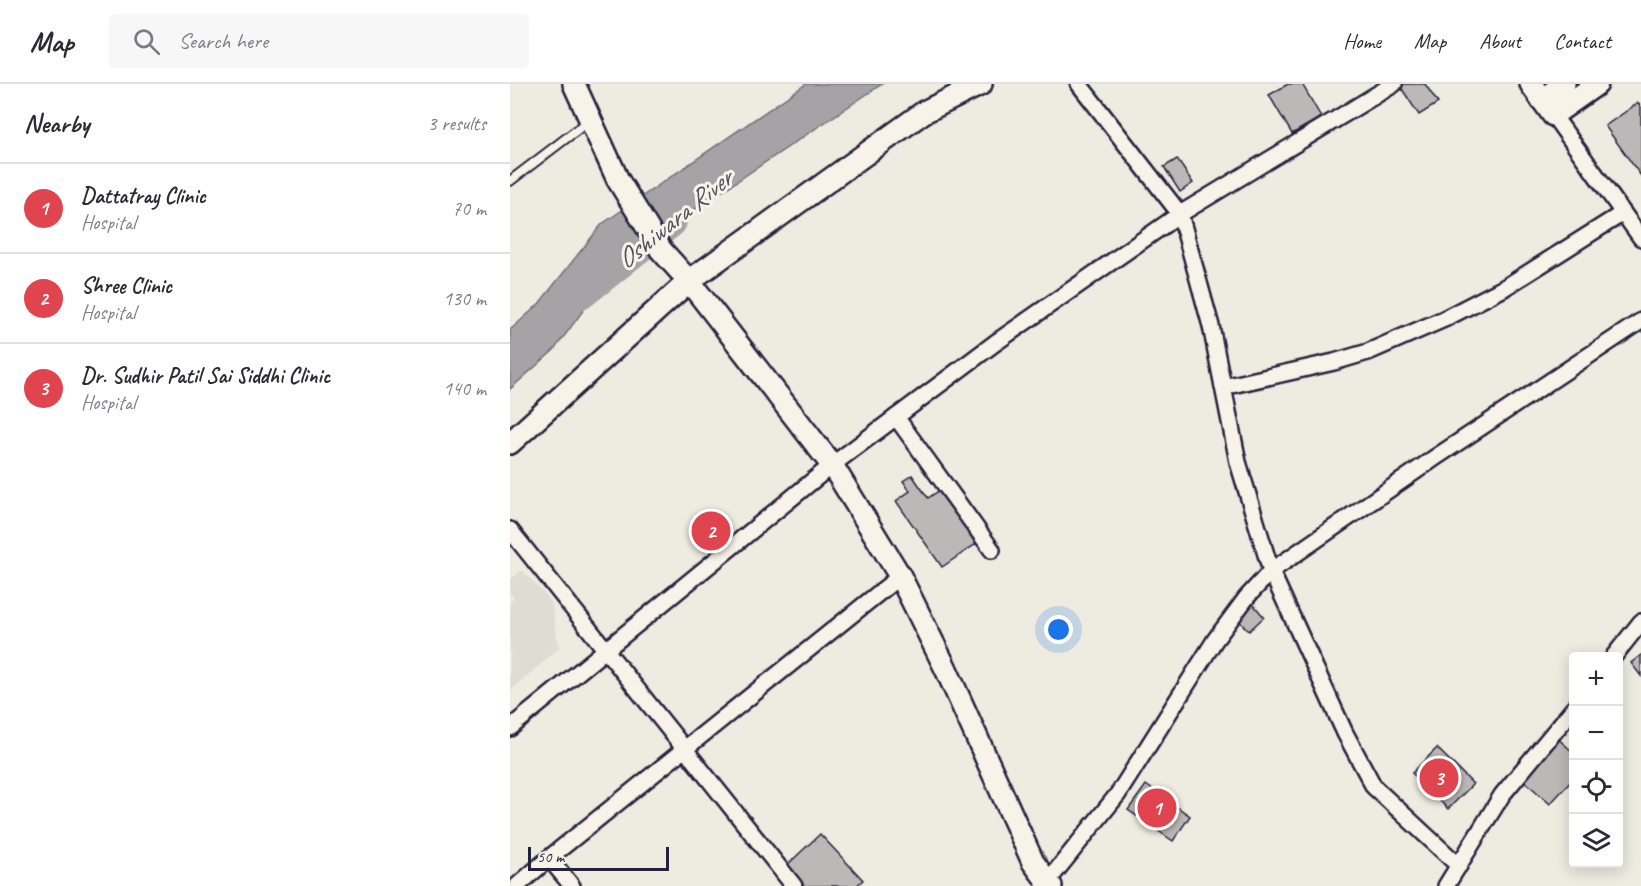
<!DOCTYPE html>
<html lang="en">
<head>
<meta charset="utf-8">
<style>
	body { margin:0; font-family:Caveat,sans-serif; background:#f7f7f7; color:#2b2b33 }
	.controls { position:absolute; right:18px; bottom:18px; display:grid; overflow:hidden; border-radius:6px; box-shadow:0 3px 15px #0003 }
	.controls button { width:54px; height:54px; display:grid; place-items:center; padding:0; border:0; border-bottom:2px solid #e1e1e2; background:#fff; color:#2b2b33; font:30px sans-serif }
	.scale { position:absolute; left:18px; bottom:15px; width:141px; box-sizing:border-box; padding-left:6px; border:3px solid #22223b; border-top:0; font-size:16px; line-height:21px; white-space:nowrap; color:#22223b; -webkit-text-stroke:4px #f7f3e8; paint-order:stroke }
	.you { position:absolute; left:549px; top:546px; width:21px; height:21px; margin:-15px; border:4px solid #fff; border-radius:50%; background:#1a73e8; box-shadow:0 0 0 9px #1a73e833 }
	.badge { display:grid; place-items:center; width:39px; height:39px; border-radius:50%; background:#0f766e; color:#fff; font-size:20px; font-weight:700 }
	.pin { position:absolute; translate:-50% -50%; border:3px solid #fff; box-shadow:0 2px 6px #0006 }
	.list { margin:0; padding:0; list-style:none }
	h2 { display:flex; justify-content:space-between; align-items:center; height:78px; margin:0; padding:0 24px; font-size:26px }
	h2 small { font-size:20px; font-weight:400; color:#7c7c81 }
	.list li { display:grid; grid-template-columns:39px 1fr auto; gap:18px; align-items:center; box-sizing:border-box; height:90px; padding:0 24px; border-top:2px solid #e1e1e2 }
	.list b { display:block; font-size:22px; white-space:nowrap }
	.list p { margin:0; font-size:20px; white-space:nowrap; color:#7c7c81 }
	.list em { font-size:20px; font-style:normal; color:#7c7c81 }
	.icon { flex:none; width:33px; height:33px; fill:none; stroke:currentColor; stroke-width:2; stroke-linecap:round; stroke-linejoin:round }
	.map { position:relative; flex:none; width:1131px; height:802px; overflow:hidden }
	header { display:flex; align-items:center; gap:36px; box-sizing:border-box; height:84px; padding:0 30px; background:#fff; border-bottom:2px solid #e1e1e2 }
	header strong { font-size:28px }
	nav { display:flex; gap:33px; margin-inline-start:auto; font-size:21px }
	.search { width:420px; height:54px; background:#f7f7f7; display:flex; align-items:center; gap:15px; box-sizing:border-box; padding:0 21px; border-radius:6px; color:#7c7c81; font-size:22px }
	main { display:flex }
	aside { flex:1; background:#fff }
	.map>svg:first-child { display:block }
</style>
</head>
<body>
<header>
<strong>Map</strong>
<div class="search"><svg class="icon" aria-label="search" viewBox="0 0 24 24"><circle cx="10" cy="10" r="6"/><path d="M15 15l6 6"/></svg>Search here</div>
<nav><a>Home</a><a>Map</a><a>About</a><a>Contact</a></nav>
</header>
<main>
<aside>
<h2>Nearby<small>3 results</small></h2>
<ul class="list">
<li><span class="badge" style="background:#e0444e">1</span><div><b>Dattatray Clinic</b><p>Hospital</p></div><em>70 m</em></li>
<li><span class="badge" style="background:#e0444e">2</span><div><b>Shree Clinic</b><p>Hospital</p></div><em>130 m</em></li>
<li><span class="badge" style="background:#e0444e">3</span><div><b>Dr. Sudhir Patil Sai Siddhi Clinic</b><p>Hospital</p></div><em>140 m</em></li>
</ul>
</aside>
<div class="map">
<svg width="1131" height="802" viewBox="0 0 1131 802">
	<rect width="100%" height="100%" fill="#eeebe1"/>
	<filter id="ink" filterUnits="userSpaceOnUse"><feTurbulence type="fractalNoise" baseFrequency=".0167" numOctaves="2"/><feDisplacementMap in="SourceGraphic" scale="12" xChannelSelector="R" yChannelSelector="G"/><feConvolveMatrix kernelMatrix="1 2 1 2 8 2 1 2 1" color-interpolation-filters="sRGB"/></filter>
	<g filter="url(#ink)">
		<!-- built -->
		<path fill="#dfdcd4" d="M12 486 41 517 49 564 0 607V518L4 514 0 509V496Z"/>
		<!-- water -->
		<path fill="#a6a3a6" stroke="#716f7b" stroke-width="1.5" d="M296 0H372L111 175 44 266 0 305V246L28 221 92 140Z"/>
		<g fill="none" stroke-linecap="round" stroke-linejoin="round">
			<!-- river -->
			<path stroke="#a6a3a6" stroke-width="34" d="M70 209 160 137"/>
		</g>
		<!-- building -->
		<g fill="#bbb8b7" stroke="#22223b" stroke-width="1.5">
			<path d="M778 0H792L811 33 782 50 759 11Z"/>
			<path d="M893 0H915L928 19 909 31 890 2Z"/>
			<path d="M1128 19 1131 23V92L1095 42Z"/>
			<path d="M667 75 683 99 670 108 654 83Z"/>
			<path d="M402 391 418 414 430 406 466 460 432 483 386 417 400 407 393 397Z"/>
			<path d="M202 432 218 451 202 464 186 445Z"/>
			<path d="M743 520 754 533 739 547 727 535Z"/>
			<path d="M1131 571V592L1121 579Z"/>
			<path d="M1045 652 1064 669V694L1040 720 1009 692Z"/>
			<path d="M927 664 963 700 938 725 902 689Z"/>
			<path d="M636 701 680 732 663 757 618 726Z"/>
			<path d="M310 750 353 796 346 802H294L276 782Z"/>
		</g>
		<g fill="none" stroke-linecap="round" stroke-linejoin="round">
			<defs>
				<path id="lane" d="M0 97 80 36"/>
				<g id="street">
					<path d="M569 0 670 130 701 242 728 378 761 487 835 649 864 703 949 782"/>
					<path d="M1043 31 1131 154"/>
					<path d="M713 303 824 278 858 268 934 235 994 204 1113 129"/>
					<path d="M386 333 482 466"/>
					<path d="M0 446 284 802"/>
					<path d="M1104 572 1131 538"/>
					<path d="M0 644 322 381 485 259 670 130 884 0"/>
					<path d="M39 774 62 802"/>
					<path d="M7 802 39 774 390 492"/>
					<path d="M534 802 608 710 705 556 737 513 761 487 926 373 1131 237"/>
					<path d="M936 802 992 711 1064 624"/>
				</g>
				<g id="secondary">
					<path d="M64 0 108 96 151 166 179 197 322 381 390 492 436 585 523 778 541 802"/>
					<path d="M1021 0 1043 31 1087 0"/>
					<path d="M1032 16 1054 0"/>
					<path d="M0 359 179 197 414 28 471 0"/>
				</g>
			</defs>
			<!-- lane casing -->
			<use href="#lane" stroke="#22223b" stroke-width="12"/>
			<!-- street casing -->
			<use href="#street" stroke="#22223b" stroke-width="20"/>
			<!-- secondary casing -->
			<use href="#secondary" stroke="#22223b" stroke-width="26"/>
			<!-- lane -->
			<use href="#lane" stroke="#f7f3e8" stroke-width="8"/>
			<!-- street -->
			<use href="#street" stroke="#f7f3e8" stroke-width="15"/>
			<!-- secondary -->
			<use href="#secondary" stroke="#f7f3e8" stroke-width="21"/>
		</g>
	</g>
	<g text-anchor="middle" stroke-width="6" stroke-linejoin="round" paint-order="stroke">
		<!-- water labels -->
		<g font-size="27" font-style="italic" fill="#504f60" stroke="#f7f3e8">
			<text transform="translate(164 135) rotate(-39)" y="9">Oshiwara River</text>
		</g>
	</g>
</svg>
<div class="controls">
<button>+</button>
<button>−</button>
<button><svg class="icon" aria-label="locate" viewBox="0 0 24 24"><circle cx="12" cy="12" r="6"/><path d="M12 2v4M12 18v4M2 12h4M18 12h4"/></svg></button>
<button><svg class="icon" aria-label="layers" viewBox="0 0 24 24"><path d="M12 4l9 5-9 5-9-5zM3 14l9 5 9-5"/></svg></button>
</div>
<div class="scale">50 m</div>
<div class="you"></div>
<div class="pin badge" style="left:647px;top:724px;background:#e0444e">1</div>
<div class="pin badge" style="left:201px;top:447px;background:#e0444e">2</div>
<div class="pin badge" style="left:929px;top:694px;background:#e0444e">3</div>
</div>
</main>
</body>
</html>
